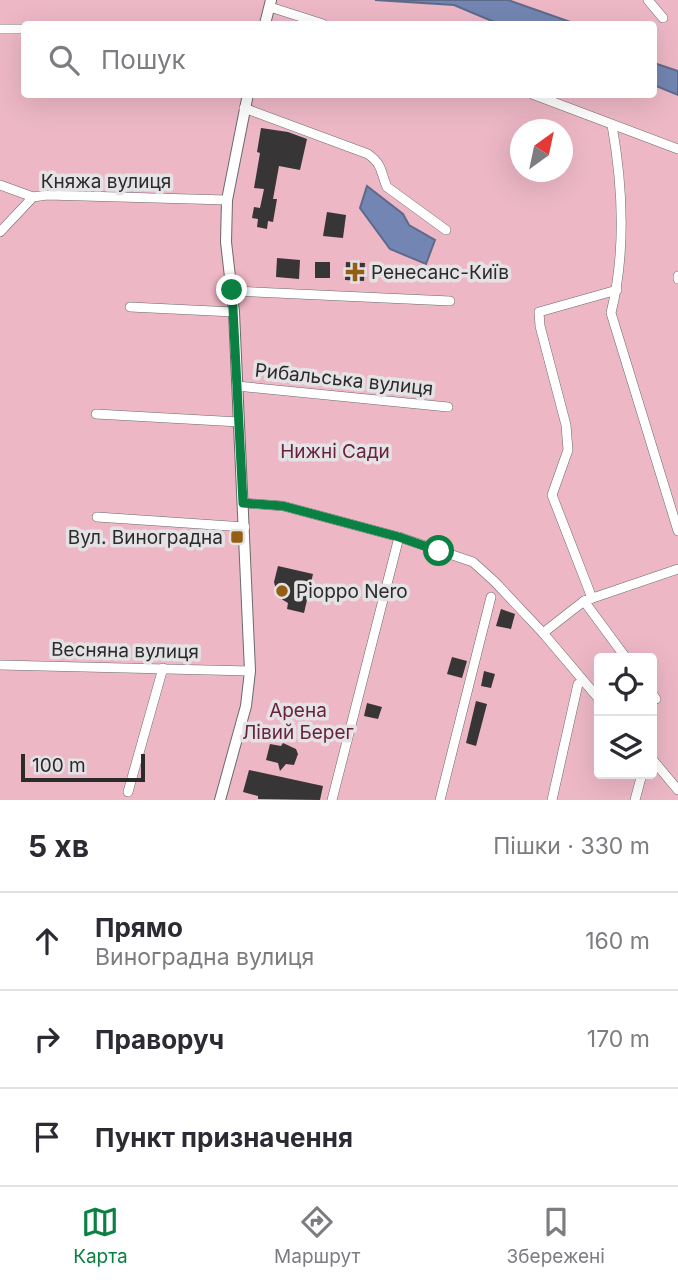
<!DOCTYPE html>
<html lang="uk">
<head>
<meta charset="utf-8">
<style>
	body { margin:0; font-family:Inter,sans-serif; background:#f2f2f3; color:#2b2b33 }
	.controls { position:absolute; right:21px; bottom:21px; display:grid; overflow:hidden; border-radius:7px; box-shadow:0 7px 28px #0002 }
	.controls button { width:63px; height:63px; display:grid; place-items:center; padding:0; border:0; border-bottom:2px solid #e1e1e2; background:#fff; color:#2b2b33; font:35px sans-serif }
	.compass { position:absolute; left:510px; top:119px; width:63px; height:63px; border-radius:50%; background:#fff; box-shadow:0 7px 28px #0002; rotate:33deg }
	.scale { position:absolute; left:21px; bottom:18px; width:124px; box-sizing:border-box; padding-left:7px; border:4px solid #2c2b2c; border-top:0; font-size:19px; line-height:24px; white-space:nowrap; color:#2c2b2c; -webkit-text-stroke:5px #e4e2e5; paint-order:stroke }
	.stop { position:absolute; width:21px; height:21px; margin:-16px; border:5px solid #0b8043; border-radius:50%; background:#fff }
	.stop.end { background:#0b8043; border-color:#fff; box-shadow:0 2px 7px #0008 }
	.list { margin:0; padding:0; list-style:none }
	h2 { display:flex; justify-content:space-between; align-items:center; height:91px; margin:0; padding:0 28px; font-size:30px }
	h2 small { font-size:23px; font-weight:400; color:#7c7c81 }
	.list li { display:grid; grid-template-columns:46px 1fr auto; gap:21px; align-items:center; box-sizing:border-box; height:98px; padding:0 28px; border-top:2px solid #e1e1e2 }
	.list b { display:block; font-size:26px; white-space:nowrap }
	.list p { margin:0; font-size:23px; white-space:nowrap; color:#7c7c81 }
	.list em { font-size:23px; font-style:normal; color:#7c7c81 }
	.icon { flex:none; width:38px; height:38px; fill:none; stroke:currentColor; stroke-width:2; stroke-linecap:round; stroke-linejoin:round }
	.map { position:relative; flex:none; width:678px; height:800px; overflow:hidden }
	.search { position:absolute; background:#fff; box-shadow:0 7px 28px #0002; left:21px; right:21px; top:21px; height:77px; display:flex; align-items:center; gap:18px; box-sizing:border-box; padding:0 24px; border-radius:7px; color:#7c7c81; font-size:26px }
	.sheet { height:385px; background:#fff }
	nav { display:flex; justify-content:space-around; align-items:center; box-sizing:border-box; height:98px; border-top:2px solid #e1e1e2; background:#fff; font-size:19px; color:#7c7c81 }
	nav a { display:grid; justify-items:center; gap:4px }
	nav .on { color:#0b8043 }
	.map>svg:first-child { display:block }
</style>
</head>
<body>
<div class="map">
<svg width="678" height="800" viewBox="0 0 678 800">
	<rect width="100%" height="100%" fill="#e4e2e5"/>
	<!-- green -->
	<path fill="#edb7c6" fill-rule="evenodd" d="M0 0H678V800H0ZM24 24H654V94H24ZM520 130H562V172H520ZM599 658H652V774H599Z"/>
	<!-- water -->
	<g fill="#7385b2" stroke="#5e6a8a" stroke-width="2">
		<path d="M375 0H508L576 24H499L454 5Z"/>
		<path d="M654 63 678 71V95L654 85Z"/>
		<path d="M367 186 403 214 409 225 435 240 426 264 390 249 360 208Z"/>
	</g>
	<!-- building -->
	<g fill="#373536">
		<path d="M261 128 288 132 307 139 300 170 279 166 273 199H277L273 222 268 221 267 229 257 227 258 219 252 218 254 207 260 208 264 189 254 188 260 153 257 152Z"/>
		<path d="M327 212 346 215 343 238 323 236Z"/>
		<path d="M277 258 300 260 299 279 276 277Z"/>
		<rect x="315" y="262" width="15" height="16"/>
		<path d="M346 262 365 263 364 281 345 280Z"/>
		<path d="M278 566 313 574 304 613 287 609 288 603 278 597 274 582Z"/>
		<path d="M501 609 515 614 511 629 496 626Z"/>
		<path d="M452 657 467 661 462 678 447 674Z"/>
		<path d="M484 671 495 674 491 688 481 686Z"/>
		<path d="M476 701 487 704 476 746 466 743Z"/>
		<path d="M367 703 382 707 378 719 364 716Z"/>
		<path d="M283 743 296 749 298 754 294 765 286 764 280 771 278 763 266 760 270 744 281 746Z"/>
		<path d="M249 770 323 786 320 800 258 799V796L243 792Z"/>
	</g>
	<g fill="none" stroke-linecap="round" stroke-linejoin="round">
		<defs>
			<g id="minor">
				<path d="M648 0 663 18"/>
				<path d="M270 7 323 24"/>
				<path d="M0 29H24"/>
				<path d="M532 94 678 149"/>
				<path d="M244 108 368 154C384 166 380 172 387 187L446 230"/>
				<path d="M612 125C623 187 626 252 611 313L678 531"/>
				<path d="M0 185 33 197"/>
				<path d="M0 232 33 197 47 195 227 200"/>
				<path d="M678 276V279"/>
				<path d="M232 291 450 301"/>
				<path d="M130 307 234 312"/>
				<path d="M237 386 448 407"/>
				<path d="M96 414 239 422"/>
				<path d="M243 503 283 506 399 537 473 562 495 582 543 633 599 699"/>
				<path d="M97 517 245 527"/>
				<path d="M592 598 552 495 568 450 566 425 540 326 539 312 617 290"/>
				<path d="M584 601 626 658"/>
				<path d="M543 633 584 601 678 569"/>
				<path d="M0 665 250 671"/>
				<path d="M652 693 656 699"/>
				<path d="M652 759 678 790"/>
				<path d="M128 792 163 668"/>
				<path d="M332 800 399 537"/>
				<path d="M440 800 491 597"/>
				<path d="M552 800 578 684"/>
				<path d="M635 800 642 774"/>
			</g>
			<g id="tertiary">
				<path d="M265 24 271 0"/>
				<path d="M220 800 246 706 250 671 234 312 226 242 227 200 248 94"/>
			</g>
		</defs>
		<!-- minor casing -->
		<use href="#minor" stroke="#6b6a6c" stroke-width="10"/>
		<!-- tertiary casing -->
		<use href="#tertiary" stroke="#6b6a6c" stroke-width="12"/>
		<!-- minor -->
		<use href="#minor" stroke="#fff" stroke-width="9"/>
		<!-- tertiary -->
		<use href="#tertiary" stroke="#fff" stroke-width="10"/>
	</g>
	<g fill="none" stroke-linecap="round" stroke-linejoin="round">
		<!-- route -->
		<path stroke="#0b8043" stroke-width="9" d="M232 290 243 503 283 506 399 537 439 551"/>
	</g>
	<!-- markers -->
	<g fill="#945f15" stroke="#e4e2e5" stroke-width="2.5">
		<path d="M351.5 261.5h7v7h7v7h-7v7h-7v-7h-7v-7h7z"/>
		<rect x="230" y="530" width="14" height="14" rx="3.5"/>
		<circle cx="282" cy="591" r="7"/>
	</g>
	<g text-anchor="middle" stroke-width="7" stroke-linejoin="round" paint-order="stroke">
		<!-- street labels -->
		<g font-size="19" fill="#2c2b2c" stroke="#e4e2e5">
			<text x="106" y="188">Княжа вулиця</text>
			<text transform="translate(344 379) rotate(6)" y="7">Рибальська вулиця</text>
			<text transform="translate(125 650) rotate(1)" y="7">Весняна вулиця</text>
		</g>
		<!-- poi labels -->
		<g font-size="19" fill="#2c2b2c" stroke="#e4e2e5" text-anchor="start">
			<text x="371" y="279">Ренесанс-Київ</text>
			<text x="223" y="544" text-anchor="end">Вул. Виноградна</text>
			<text x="296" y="598">Pioppo Nero</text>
		</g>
		<!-- park labels -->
		<g font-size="19" fill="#67233d" stroke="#e4e2e5">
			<text x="335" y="458">Нижні Сади</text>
			<text x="298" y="717">Арена<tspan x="298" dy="22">Лівий Берег</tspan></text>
		</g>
	</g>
</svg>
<div class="controls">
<button><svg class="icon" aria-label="locate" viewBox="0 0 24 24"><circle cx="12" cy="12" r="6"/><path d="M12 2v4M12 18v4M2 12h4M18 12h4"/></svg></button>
<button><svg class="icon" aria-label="layers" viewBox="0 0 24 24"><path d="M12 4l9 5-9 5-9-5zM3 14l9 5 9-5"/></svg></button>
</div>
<svg class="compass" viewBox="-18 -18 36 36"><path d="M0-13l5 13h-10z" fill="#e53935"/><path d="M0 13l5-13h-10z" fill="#7c7c81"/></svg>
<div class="scale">100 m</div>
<div class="stop" style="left:439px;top:551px"></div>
<div class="stop end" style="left:232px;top:290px"></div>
<div class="search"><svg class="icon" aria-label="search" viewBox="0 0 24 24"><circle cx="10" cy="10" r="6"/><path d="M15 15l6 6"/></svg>Пошук</div>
</div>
<section class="sheet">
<h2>5 хв<small>Пішки · 330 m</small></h2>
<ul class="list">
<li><svg class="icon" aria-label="ahead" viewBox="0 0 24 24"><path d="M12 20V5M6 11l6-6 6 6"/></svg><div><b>Прямо</b><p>Виноградна вулиця</p></div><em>160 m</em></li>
<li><svg class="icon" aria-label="right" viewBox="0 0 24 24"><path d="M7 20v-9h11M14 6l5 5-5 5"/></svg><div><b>Праворуч</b></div><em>170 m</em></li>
<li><svg class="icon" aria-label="arrive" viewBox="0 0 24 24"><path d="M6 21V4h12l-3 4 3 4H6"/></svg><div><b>Пункт призначення</b></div></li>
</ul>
</section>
<nav>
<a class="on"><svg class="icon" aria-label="map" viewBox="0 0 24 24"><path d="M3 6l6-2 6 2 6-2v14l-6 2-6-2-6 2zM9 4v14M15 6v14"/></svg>Карта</a>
<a><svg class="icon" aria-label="directions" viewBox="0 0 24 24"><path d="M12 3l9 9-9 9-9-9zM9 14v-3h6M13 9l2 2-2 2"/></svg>Маршрут</a>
<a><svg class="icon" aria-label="saved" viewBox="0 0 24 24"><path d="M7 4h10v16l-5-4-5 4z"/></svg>Збережені</a>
</nav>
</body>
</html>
